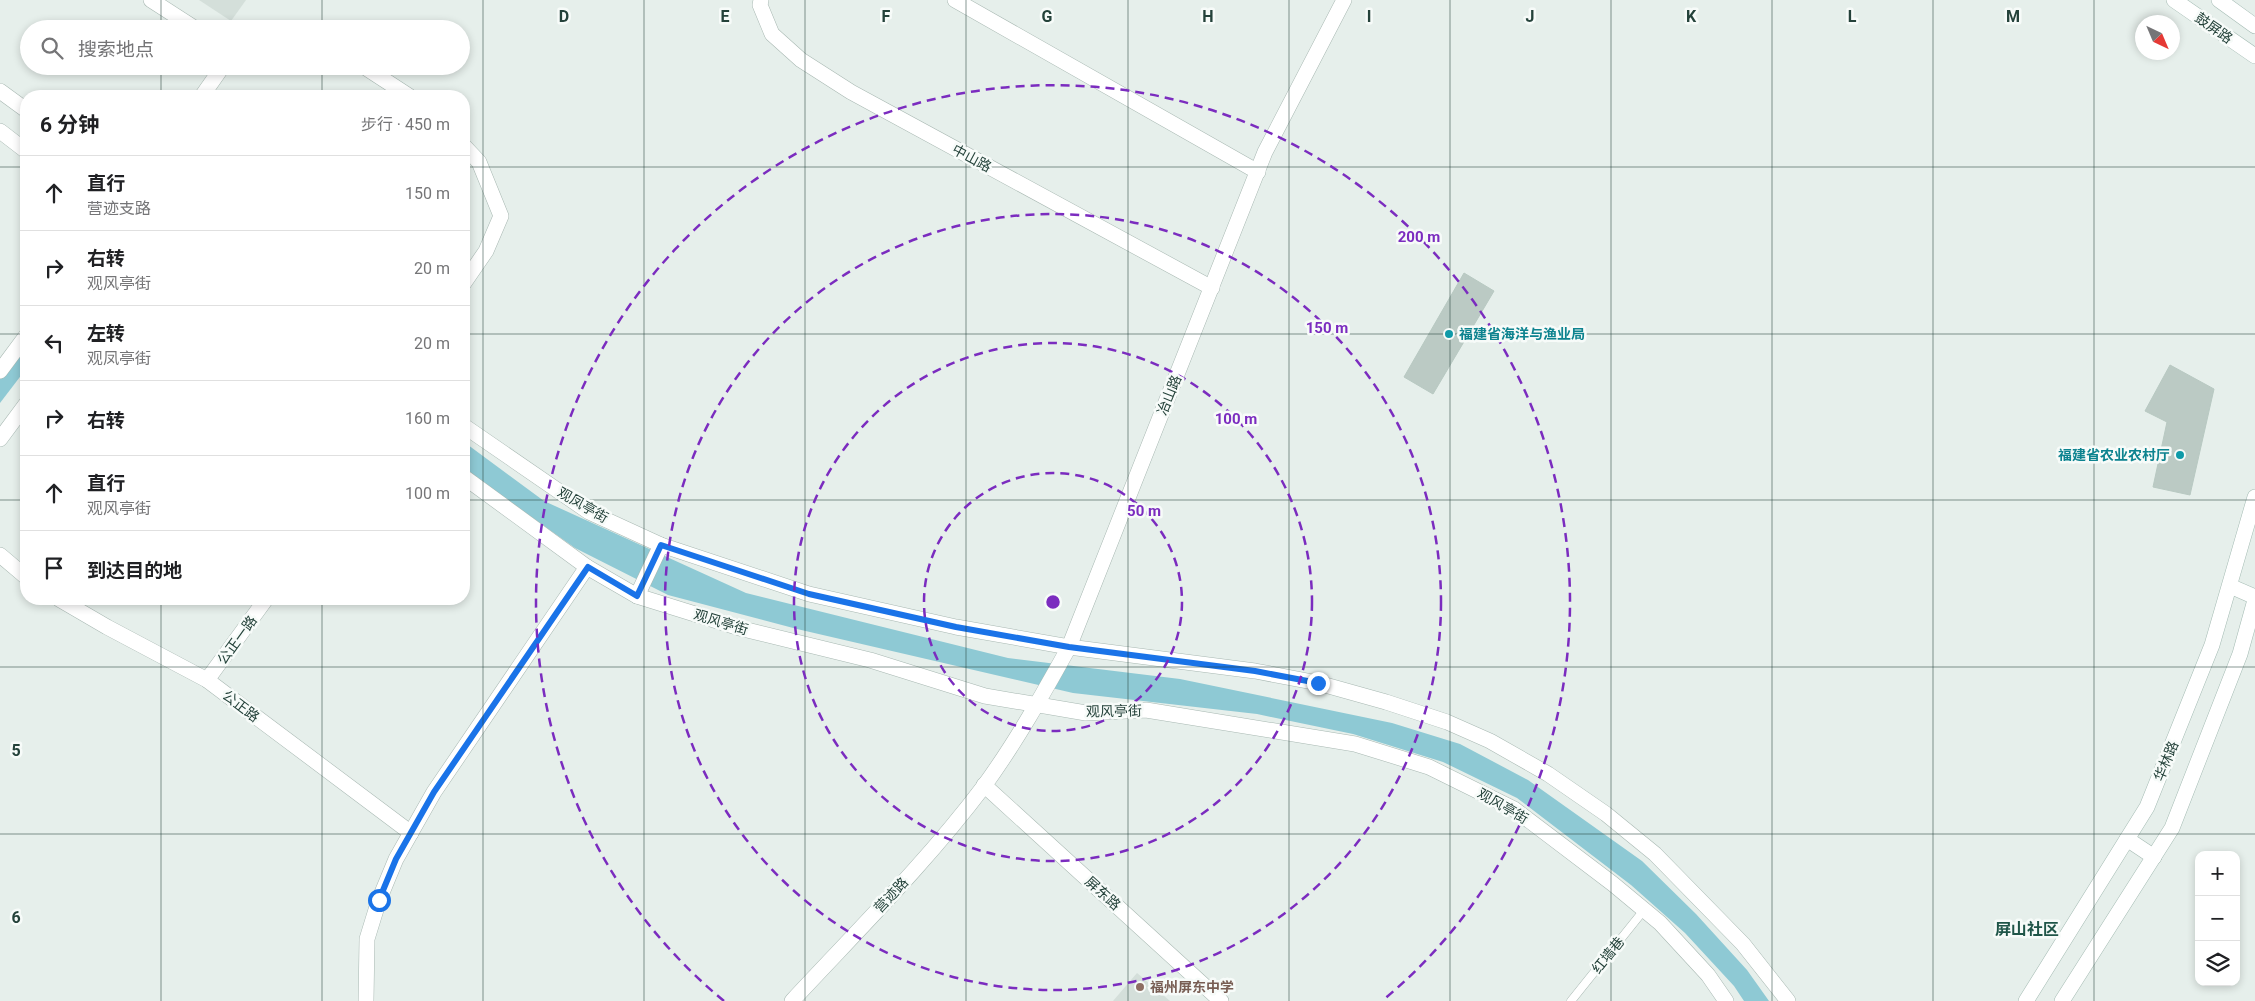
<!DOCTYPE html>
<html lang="zh">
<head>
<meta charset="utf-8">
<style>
	body { margin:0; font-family:Roboto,"Noto Sans SC",sans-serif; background:#f6f6f6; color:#202124 }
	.controls { position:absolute; right:15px; bottom:15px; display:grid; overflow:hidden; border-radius:10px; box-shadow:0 2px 8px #0003 }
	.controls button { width:45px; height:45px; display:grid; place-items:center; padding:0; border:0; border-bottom:1px solid #e0e0e0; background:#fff; color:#202124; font:25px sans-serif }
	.compass { position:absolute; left:2135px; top:15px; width:45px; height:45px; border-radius:50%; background:#fff; box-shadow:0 2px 8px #0003; rotate:136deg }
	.stop { position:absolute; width:15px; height:15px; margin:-11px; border:4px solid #1a73e8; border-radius:50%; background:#fff }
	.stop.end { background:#1a73e8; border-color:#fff; box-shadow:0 1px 5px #0008 }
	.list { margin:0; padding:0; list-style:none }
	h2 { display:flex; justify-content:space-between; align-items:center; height:65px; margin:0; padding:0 20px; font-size:21px }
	h2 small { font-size:16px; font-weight:400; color:#757577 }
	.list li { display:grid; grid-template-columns:32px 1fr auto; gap:15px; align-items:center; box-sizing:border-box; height:75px; padding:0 20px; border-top:1px solid #e0e0e0 }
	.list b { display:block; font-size:19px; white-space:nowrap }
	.list p { margin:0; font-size:16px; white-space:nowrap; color:#757577 }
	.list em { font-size:16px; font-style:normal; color:#757577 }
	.icon { flex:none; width:28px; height:28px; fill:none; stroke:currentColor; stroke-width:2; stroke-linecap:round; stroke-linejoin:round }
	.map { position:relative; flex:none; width:2255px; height:1001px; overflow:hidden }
	.search { position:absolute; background:#fff; box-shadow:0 2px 8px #0003; left:20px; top:20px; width:450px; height:55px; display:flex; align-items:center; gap:12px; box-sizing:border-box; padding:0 18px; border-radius:28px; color:#757577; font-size:19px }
	.panel { position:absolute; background:#fff; box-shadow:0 2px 8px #0003; left:20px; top:90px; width:450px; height:515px; border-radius:20px }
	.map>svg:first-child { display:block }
</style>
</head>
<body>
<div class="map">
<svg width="2255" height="1001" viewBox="0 0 2255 1001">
	<rect width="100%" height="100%" fill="#e6efeb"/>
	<!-- built -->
	<g fill="#d4dfda">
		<path d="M199 0H246L231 21Z"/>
		<path d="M1137 973 1170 1001H1113Z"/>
	</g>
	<!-- water -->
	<g fill="#8ec9d4">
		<path d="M26 344V369L0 403V378Z"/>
		<path d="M464 442 544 501 746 593 1008 658 1180 679 1392 723 1460 744 1528 780 1642 861 1696 914 1747 970 1769 1001H1744L1734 986 1685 933 1631 885 1517 798 1443 762 1353 734 1257 714 1073 693 797 629 668 595 575 548 464 469Z"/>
	</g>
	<!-- building -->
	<g fill="#bbcac4" stroke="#b8c9c2">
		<path d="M1464 273 1494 291 1433 394 1404 377Z"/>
		<path d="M2170 365 2214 389 2190 495 2153 487 2167 422 2145 411Z"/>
	</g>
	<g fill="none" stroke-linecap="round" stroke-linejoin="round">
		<defs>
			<path id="service" d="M1571 1001 1644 910"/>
			<g id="minor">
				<path d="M151 0 196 29"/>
				<path d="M363 66 409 96"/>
				<path d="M202 96 223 66"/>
				<path d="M464 146 479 162 501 216 486 251 464 283"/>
				<path d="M0 371 26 336"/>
				<path d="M0 439 26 404"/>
				<path d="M0 555 26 577"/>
				<path d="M59 599 107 627 207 680 411 833"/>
				<path d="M207 680 266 599"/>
				<path d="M366 1001 367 939 379 900 396 859 434 792 587 567"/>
			</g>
			<g id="tertiary">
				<path d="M761 0 760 5 772 34 801 60 851 92 1212 288"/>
				<path d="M955 0 1258 172"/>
				<path d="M0 91 26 110"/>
				<path d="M0 131 26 151"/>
				<path d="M464 426 589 512 661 545 809 594 956 627 1069 647 1255 671 1318 683 1386 702 1447 722 1490 741 1548 774 1606 814 1655 854 1743 944 1788 1001"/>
				<path d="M464 477 587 567 637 596 743 629 870 660 985 696 1086 713 1146 710 1355 744 1429 767 1514 809 1613 884 1660 923 1708 975 1726 1001"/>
				<path d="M637 596 661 545"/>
				<path d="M984 785 1221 1001"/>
				<path d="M792 1001C857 931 926 863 984 786 1016 742 1043 694 1069 647L1265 152 1344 0"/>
			</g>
			<g id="secondary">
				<path d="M2174 0 2255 56"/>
				<path d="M2219 0 2255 26"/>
				<path d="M2230 586 2255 597"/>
				<path d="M2127 839 2154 857"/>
				<path d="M2026 1001 2147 807 2212 645 2255 497"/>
				<path d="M2062 1001 2172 828 2240 654 2255 600"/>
			</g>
		</defs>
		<!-- service casing -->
		<use href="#service" stroke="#a8b8b2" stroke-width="9"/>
		<!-- minor casing -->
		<use href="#minor" stroke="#a8b8b2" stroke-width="16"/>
		<!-- tertiary casing -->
		<use href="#tertiary" stroke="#a8b8b2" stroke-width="16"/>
		<!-- secondary casing -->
		<use href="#secondary" stroke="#a4bbb3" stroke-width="16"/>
		<!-- service -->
		<use href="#service" stroke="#fff" stroke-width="8"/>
		<!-- minor -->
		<use href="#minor" stroke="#fff" stroke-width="15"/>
		<!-- tertiary -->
		<use href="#tertiary" stroke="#fff" stroke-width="15"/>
		<!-- secondary -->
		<use href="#secondary" stroke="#fff" stroke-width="15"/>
	</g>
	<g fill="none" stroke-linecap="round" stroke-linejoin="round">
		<!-- route -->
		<path stroke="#1a73e8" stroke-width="6" d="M379 900 396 859 434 792 588 567 637 596 661 545 809 594 956 627 1069 647 1255 671 1318 683"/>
	</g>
	<!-- grid -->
	<path fill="none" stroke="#24423a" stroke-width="1" stroke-opacity="0.55" d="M161 0V29M322 0V29M483 0V1001M644 0V1001M805 0V1001M966 0V1001M1128 0V1001M1289 0V1001M1450 0V1001M1611 0V1001M1772 0V1001M1933 0V1001M2094 0V1001M161 66V96M322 66V96M0 167H26M464 167H2255M0 334H26M464 334H2255M0 500H26M464 500H2255M161 599V1001M322 599V1001M0 667H2255M0 834H2255"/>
	<!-- distance rings -->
	<g fill="none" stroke="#7b2cbf" stroke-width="2.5" stroke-dasharray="9 6">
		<circle cx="1053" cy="602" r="129"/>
		<circle cx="1053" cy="602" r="259"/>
		<circle cx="1053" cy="602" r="388"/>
		<path d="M724 1001A517 517 0 1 1 1382 1001"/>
	</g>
	<!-- markers -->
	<g fill="#0f9aa8" stroke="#f7fbf9" stroke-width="2">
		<circle cx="1449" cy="334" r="5"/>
		<circle cx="2180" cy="455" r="5"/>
	</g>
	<circle fill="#8d6e63" stroke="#f7fbf9" stroke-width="2" cx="1140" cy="987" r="5"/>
	<g text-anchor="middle" stroke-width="5" stroke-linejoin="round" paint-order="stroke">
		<!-- street labels -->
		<g font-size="14" fill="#24423a" stroke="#f7fbf9">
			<text transform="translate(2214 28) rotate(35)" y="5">鼓屏路</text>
			<text transform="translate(972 158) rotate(28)" y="5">中山路</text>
			<text transform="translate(1169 395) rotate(-68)" y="5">冶山路</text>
			<text transform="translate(583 505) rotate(30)" y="5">观凤亭街</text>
			<text transform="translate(721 622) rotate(17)" y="5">观风亭街</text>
			<text transform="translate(237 640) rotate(-54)" y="5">公正一路</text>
			<text transform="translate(241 706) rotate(37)" y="5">公正路</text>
			<text transform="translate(1114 711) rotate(-1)" y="5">观风亭街</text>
			<text transform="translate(2166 761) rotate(-68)" y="5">华林路</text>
			<text transform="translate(1503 806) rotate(30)" y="5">观风亭街</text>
			<text transform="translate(1103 893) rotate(42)" y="5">屏东路</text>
			<text transform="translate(891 895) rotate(-47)" y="5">营迹路</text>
			<text transform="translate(1608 955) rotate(-51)" y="5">红墙巷</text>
		</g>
		<!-- culture labels -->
		<g font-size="14" font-weight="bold" fill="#0d838f" stroke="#f7fbf9" text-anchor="start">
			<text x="1459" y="339">福建省海洋与渔业局</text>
			<text x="2170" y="460" text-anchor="end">福建省农业农村厅</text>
		</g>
		<!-- education labels -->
		<g font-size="14" font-weight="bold" fill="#785e54" stroke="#f7fbf9" text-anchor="start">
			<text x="1150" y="992">福州屏东中学</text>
		</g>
		<!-- quarter labels -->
		<g font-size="16" font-weight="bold" fill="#1f5548" stroke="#f7fbf9">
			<text x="2027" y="935">屏山社区</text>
		</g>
	</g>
	<g font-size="16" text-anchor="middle" font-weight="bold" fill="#24423a" stroke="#f7fbf9" stroke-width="5" stroke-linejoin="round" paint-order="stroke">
		<text x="564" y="22">D</text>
		<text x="725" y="22">E</text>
		<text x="886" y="22">F</text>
		<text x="1047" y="22">G</text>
		<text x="1208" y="22">H</text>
		<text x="1369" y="22">I</text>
		<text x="1530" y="22">J</text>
		<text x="1691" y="22">K</text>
		<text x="1852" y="22">L</text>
		<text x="2013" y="22">M</text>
		<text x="16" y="756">5</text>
		<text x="16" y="923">6</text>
	</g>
	<circle cx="1053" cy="602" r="8" fill="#7b2cbf" stroke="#f7fbf9" stroke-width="2.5"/>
	<g font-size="15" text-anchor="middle" font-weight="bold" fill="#7b2cbf" stroke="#f7fbf9" stroke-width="5" stroke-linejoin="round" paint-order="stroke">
		<text x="1419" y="242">200 m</text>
		<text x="1327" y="333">150 m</text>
		<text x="1236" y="424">100 m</text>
		<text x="1144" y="516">50 m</text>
	</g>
</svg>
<div class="controls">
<button>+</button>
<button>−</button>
<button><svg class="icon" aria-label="layers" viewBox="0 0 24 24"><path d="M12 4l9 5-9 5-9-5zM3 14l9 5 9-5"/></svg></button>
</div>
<svg class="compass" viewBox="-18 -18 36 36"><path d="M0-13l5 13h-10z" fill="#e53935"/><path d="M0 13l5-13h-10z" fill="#757577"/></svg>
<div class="stop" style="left:379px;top:900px"></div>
<div class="stop end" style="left:1318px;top:683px"></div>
<div class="search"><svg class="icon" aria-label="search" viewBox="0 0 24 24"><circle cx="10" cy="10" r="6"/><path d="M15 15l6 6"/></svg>搜索地点</div>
<section class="panel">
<h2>6 分钟<small>步行 · 450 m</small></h2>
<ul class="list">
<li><svg class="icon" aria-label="ahead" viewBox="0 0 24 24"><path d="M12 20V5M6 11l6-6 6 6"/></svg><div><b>直行</b><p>营迹支路</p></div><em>150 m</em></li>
<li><svg class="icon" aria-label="right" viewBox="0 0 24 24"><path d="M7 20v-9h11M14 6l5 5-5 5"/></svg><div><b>右转</b><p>观风亭街</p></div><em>20 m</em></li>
<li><svg class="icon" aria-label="left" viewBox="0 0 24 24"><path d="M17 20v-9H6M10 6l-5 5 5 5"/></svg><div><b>左转</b><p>观凤亭街</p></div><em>20 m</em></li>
<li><svg class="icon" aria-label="right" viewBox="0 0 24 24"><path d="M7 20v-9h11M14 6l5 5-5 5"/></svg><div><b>右转</b></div><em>160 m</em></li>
<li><svg class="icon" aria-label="ahead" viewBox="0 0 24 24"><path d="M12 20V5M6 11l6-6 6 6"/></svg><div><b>直行</b><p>观风亭街</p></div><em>100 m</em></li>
<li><svg class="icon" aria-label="arrive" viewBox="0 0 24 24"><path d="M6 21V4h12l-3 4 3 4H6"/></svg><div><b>到达目的地</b></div></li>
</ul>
</section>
</div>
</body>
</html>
